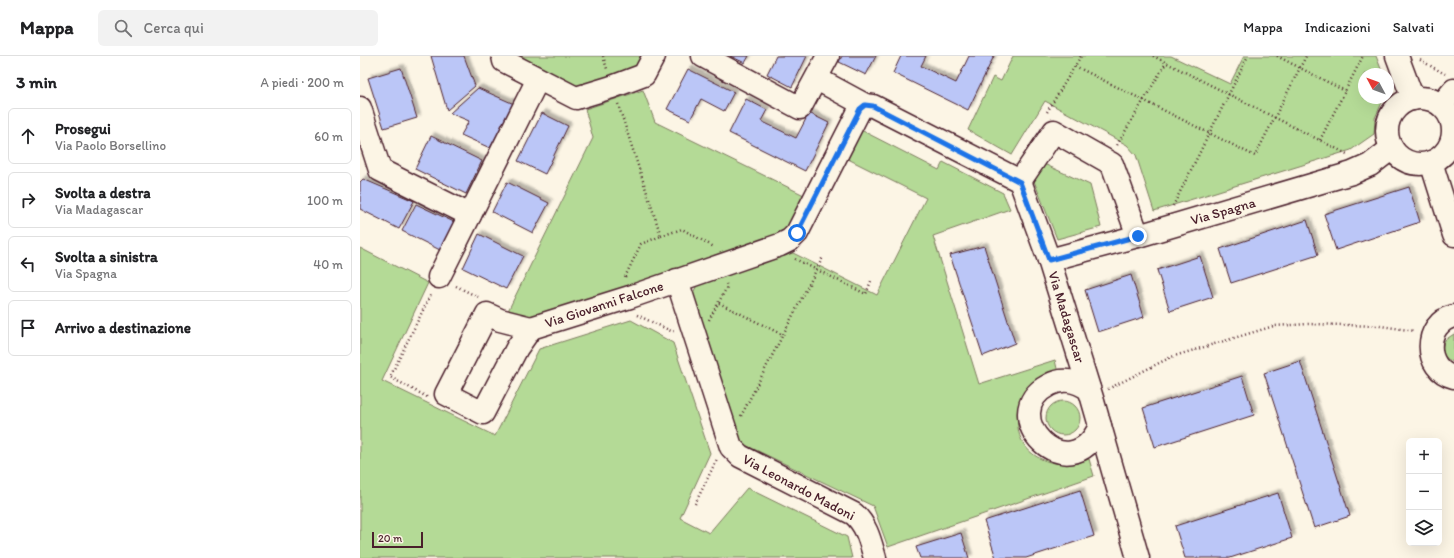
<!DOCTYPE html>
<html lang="it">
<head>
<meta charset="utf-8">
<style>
	body { margin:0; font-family:Itim,sans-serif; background:#f2f2f2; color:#202124 }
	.controls { position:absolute; right:12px; bottom:12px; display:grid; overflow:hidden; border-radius:6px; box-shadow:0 4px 16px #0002 }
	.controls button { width:36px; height:36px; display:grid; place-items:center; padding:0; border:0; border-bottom:1px solid #e0e0e0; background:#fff; color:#202124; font:20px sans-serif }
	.compass { position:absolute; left:998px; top:12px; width:36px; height:36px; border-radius:50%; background:#fff; box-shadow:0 4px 16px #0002; rotate:311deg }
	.scale { position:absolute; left:12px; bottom:10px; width:51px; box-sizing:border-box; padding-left:4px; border:2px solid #4a1f2b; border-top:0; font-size:11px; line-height:14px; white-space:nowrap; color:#4a1f2b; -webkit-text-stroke:3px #fcf5e5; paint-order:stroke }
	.stop { position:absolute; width:12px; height:12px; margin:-9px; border:3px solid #1a73e8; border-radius:50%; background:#fff }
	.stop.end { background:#1a73e8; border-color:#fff; box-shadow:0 1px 4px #0008 }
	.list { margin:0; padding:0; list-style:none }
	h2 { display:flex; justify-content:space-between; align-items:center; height:52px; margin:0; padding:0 16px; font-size:17px }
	h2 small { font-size:13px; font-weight:400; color:#757577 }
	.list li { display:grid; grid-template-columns:26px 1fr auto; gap:12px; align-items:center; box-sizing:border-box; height:56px; margin:0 8px 8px; padding:0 8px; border:1px solid #e0e0e0; border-radius:6px }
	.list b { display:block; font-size:15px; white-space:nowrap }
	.list p { margin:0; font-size:13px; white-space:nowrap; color:#757577 }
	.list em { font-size:13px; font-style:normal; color:#757577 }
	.icon { flex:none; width:22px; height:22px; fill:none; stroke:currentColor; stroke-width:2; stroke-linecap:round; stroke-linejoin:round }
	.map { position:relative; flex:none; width:1094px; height:502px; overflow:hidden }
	header { display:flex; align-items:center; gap:24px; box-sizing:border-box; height:56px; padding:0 20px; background:#fff; border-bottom:1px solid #e0e0e0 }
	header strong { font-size:19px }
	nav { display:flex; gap:22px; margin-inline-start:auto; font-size:14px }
	.search { width:280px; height:36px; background:#f2f2f2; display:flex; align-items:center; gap:10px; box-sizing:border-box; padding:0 14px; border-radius:6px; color:#757577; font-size:15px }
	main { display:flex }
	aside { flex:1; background:#fff }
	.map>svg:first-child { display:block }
</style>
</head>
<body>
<header>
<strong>Mappa</strong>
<div class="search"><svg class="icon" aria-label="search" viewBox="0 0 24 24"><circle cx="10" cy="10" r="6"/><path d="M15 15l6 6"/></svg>Cerca qui</div>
<nav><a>Mappa</a><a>Indicazioni</a><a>Salvati</a></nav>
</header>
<main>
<aside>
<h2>3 min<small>A piedi · 200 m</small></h2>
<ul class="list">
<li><svg class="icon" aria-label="ahead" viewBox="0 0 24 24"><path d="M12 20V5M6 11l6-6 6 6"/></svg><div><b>Prosegui</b><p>Via Paolo Borsellino</p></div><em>60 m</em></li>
<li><svg class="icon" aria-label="right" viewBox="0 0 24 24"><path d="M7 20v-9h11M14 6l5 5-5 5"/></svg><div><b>Svolta a destra</b><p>Via Madagascar</p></div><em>100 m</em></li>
<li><svg class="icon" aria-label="left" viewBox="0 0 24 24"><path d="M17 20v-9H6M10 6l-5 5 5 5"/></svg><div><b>Svolta a sinistra</b><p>Via Spagna</p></div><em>40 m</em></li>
<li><svg class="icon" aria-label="arrive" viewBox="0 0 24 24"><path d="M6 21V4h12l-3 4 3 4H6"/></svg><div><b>Arrivo a destinazione</b></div></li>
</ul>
</aside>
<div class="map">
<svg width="1094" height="502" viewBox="0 0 1094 502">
	<defs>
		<filter id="shadow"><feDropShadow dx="3.5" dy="-3.5" stdDeviation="1" flood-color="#0004"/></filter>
	</defs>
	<rect width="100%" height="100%" fill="#fcf5e5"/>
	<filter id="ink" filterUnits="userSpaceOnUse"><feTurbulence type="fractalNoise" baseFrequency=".025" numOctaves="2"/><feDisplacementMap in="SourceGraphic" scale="8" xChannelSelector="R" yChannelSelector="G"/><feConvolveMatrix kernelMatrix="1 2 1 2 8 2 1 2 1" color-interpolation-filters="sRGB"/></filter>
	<g filter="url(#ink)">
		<!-- green -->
		<g fill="#b4da96" stroke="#7f7c60">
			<path d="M154 0H286L281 11 215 32Z"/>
			<path d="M653 0H811L870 28 884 0H1016L1023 18H1004V42H1024L1015 62 1014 78 991 94 794 155 776 99 767 89 685 45 652 99 608 74 633 21 641 25Z"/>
			<path d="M283 34 295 66 448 141 428 181 166 268 146 259 233 82 225 53Z"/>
			<path d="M501 74 579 114 583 106 643 137 650 153 573 180 619 328 695 304 698 317C692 319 685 320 680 323 670 328 663 338 660 349 647 396 689 418 729 403L734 420 528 491 513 450 377 385 330 243 337 229 433 197 517 239 566 142 486 102Z"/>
			<path d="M684 108 730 129 741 171 697 183 674 125Z"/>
			<path d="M0 192 68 227 22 325 135 380 179 293 271 264 313 287 350 397 320 462 349 477 387 432 487 481 492 502H0Z"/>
			<path d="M1094 278V306C1083 303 1080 293 1085 284Z"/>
			<circle cx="703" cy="362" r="17"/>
		</g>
		<!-- building -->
		<g fill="#bbc6f7" stroke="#4a1f2b" filter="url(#shadow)">
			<path d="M71 0H104L115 30 87 54Z"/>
			<path d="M370 0H389L385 7Z"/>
			<path d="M416 0H447L432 31 407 18Z"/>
			<path d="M482 0H516L506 19 479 6Z"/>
			<path d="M541 0H566L561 10 596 27 609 0H634L608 54 533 17Z"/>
			<path d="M41 12 57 62 24 72 8 22Z"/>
			<path d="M328 13 374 36 364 55 341 43 330 64 307 53Z"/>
			<path d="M118 32 154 48 130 92 101 79 109 65 90 57Z"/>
			<path d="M386 43 407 54 401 65 436 82 449 57 469 67 445 115 369 77Z"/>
			<path d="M182 57 208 70 185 118 158 105Z"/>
			<path d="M71 80 122 105 106 138 55 113Z"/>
			<path d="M3 123 54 145 39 173 0 153V126Z"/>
			<path d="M147 126 189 147 173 177 132 156Z"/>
			<path d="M1049 131 1060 166 976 194 964 158Z"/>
			<path d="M56 148 94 166 80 194 42 175Z"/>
			<path d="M947 164 958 199 871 227 860 193Z"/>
			<path d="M119 178 163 200 146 233 103 212Z"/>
			<path d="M624 190 655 287 623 300 590 199Z"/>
			<path d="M840 200 853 241 810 255 797 214Z"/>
			<path d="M771 219 784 261 738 276 725 234Z"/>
			<path d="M940 305 990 460 954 472 904 317Z"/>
			<path d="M882 320 894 359 795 391 783 352Z"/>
			<path d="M720 434 734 480 666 502H636L624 465Z"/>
			<path d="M918 437 932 482 870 502H825L815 470Z"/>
			<path d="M601 477 609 502H560L556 491Z"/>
		</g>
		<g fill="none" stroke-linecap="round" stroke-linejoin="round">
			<defs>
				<g id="minor">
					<path d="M143 0 144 5 216 42 252 31 284 19 294 0"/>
					<path d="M343 0 440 52 468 0"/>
					<path d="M1037 0 1053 43"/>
					<path d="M457 23 505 49 513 50 660 125 689 204 732 342 778 502"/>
					<circle cx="1060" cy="75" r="33"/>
					<path d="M1081 49 1094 34"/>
					<path d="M0 52 20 114 110 159"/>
					<path d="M1071 106 1094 179"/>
					<path d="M660 125 694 75 752 108 778 180"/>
					<path d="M689 204 778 180 992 117 1010 109 1032 92"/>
					<path d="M79 221 178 23"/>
					<path d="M317 224 371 391 380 400 494 458C507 470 510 485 515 502"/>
					<path d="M127 258 140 264 171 272 157 292 123 357 86 338Z"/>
					<path d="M1094 260C1063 267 1063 314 1094 321"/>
					<path d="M171 272 270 241 420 189 430 184 437 177 500 53 505 49"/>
					<path d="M729 333C716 325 703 321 689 329 633 358 709 438 740 370"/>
				</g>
			</defs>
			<!-- minor casing -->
			<use href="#minor" stroke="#4a1f2b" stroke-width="25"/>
			<!-- path -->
			<g stroke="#4a1f2b" stroke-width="2.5" stroke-dasharray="1 3" stroke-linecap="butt">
				<path d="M243 0 247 13"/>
				<path d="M793 0 987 98"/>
				<path d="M917 0 985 35"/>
				<path d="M1060 4 1085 18"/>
				<path d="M715 10 895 100 946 0"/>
				<path d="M258 48 301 180 281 188 264 223"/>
				<path d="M687 56 721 0"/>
				<path d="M960 84 1003 0"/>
				<path d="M757 89 806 7"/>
				<path d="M813 150 888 0"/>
				<path d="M301 180 322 173 354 191"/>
				<path d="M435 203 506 238 511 225"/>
				<path d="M96 230 118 241"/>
				<path d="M359 247 423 279"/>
				<path d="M277 259 311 275H314"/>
				<path d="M349 264 367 231 366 228"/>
				<path d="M748 333 811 301 914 270 948 268 1021 270 1055 275"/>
				<path d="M67 341 30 321 71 238"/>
				<path d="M381 360 463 201"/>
				<path d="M335 448 357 403"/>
			</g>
			<!-- minor -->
			<use href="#minor" stroke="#fcf5e5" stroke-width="22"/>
		</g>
	</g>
	<g fill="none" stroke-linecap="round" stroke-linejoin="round" filter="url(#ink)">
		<!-- route -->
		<path stroke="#1a73e8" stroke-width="5" d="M437 177 500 53 505 49 513 50 660 126 689 204 778 180"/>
	</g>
	<g text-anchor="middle" stroke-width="3" stroke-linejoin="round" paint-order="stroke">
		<!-- street labels -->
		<g font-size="14" fill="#4a1f2b" stroke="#fcf5e5">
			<text transform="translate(863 155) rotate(-16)" y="5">Via Spagna</text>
			<text transform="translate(244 248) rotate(-18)" y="5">Via Giovanni Falcone</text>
			<text transform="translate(707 261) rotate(73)" y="5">Via Madagascar</text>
			<text transform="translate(439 431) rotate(28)" y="5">Via Leonardo Madoni</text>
		</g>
	</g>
</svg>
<div class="controls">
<button>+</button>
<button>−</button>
<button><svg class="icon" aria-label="layers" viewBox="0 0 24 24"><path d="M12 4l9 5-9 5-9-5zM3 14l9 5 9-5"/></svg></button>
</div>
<svg class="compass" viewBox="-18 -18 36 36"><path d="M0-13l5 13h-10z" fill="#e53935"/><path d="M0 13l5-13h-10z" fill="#757577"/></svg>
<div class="scale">20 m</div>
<div class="stop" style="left:437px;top:177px"></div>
<div class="stop end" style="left:778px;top:180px"></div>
</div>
</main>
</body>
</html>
